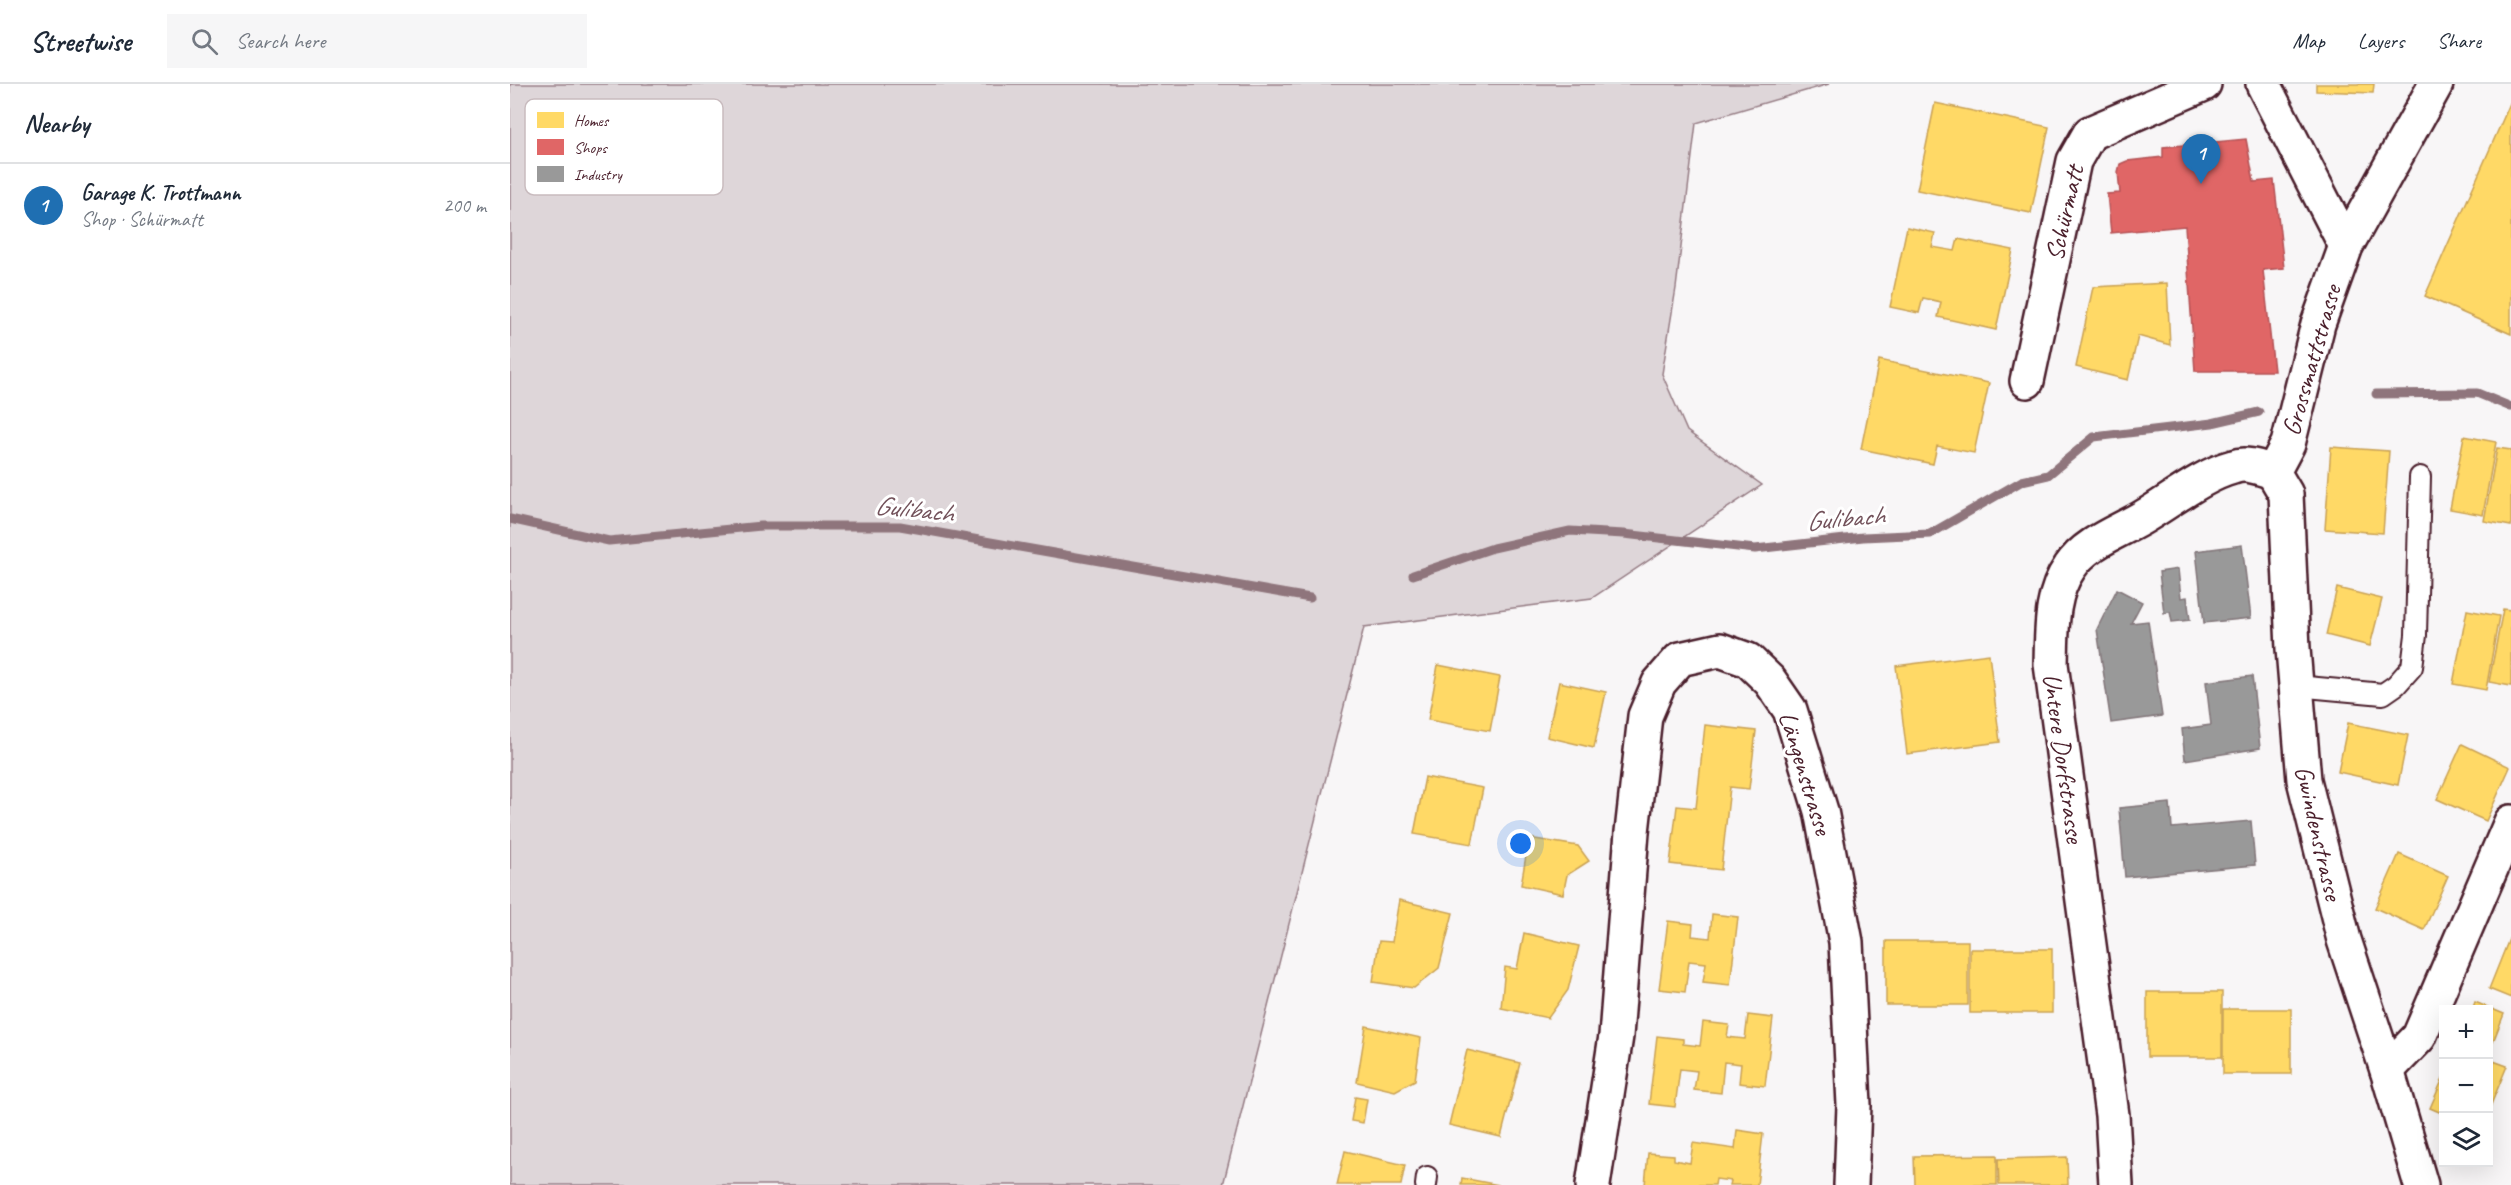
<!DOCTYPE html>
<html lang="en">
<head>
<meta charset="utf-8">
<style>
	body { margin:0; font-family:Caveat,sans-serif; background:#f6f6f7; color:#1f2937 }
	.controls { position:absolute; right:18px; bottom:18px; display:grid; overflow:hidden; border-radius:0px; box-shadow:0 6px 24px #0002 }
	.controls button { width:54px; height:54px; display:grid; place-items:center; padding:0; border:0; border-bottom:2px solid #e0e1e3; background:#fff; color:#1f2937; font:30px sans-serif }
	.you { position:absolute; left:1011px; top:760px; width:21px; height:21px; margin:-15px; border:4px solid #fff; border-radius:50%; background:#1a73e8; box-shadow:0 0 0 9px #1a73e833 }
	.badge { display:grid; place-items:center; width:39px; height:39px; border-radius:50%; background:#1f6fb2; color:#fff; font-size:20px; font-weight:700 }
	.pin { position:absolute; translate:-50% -50px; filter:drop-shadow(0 2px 3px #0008) }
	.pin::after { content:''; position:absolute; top:32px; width:21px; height:18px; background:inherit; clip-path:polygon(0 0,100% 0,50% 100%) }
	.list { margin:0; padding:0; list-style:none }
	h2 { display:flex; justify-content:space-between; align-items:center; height:78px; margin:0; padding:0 24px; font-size:26px }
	h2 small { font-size:20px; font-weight:400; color:#747a83 }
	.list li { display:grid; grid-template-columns:39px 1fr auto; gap:18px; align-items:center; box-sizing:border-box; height:84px; padding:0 24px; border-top:2px solid #e0e1e3 }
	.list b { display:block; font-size:22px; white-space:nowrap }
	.list p { margin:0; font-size:20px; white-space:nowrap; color:#747a83 }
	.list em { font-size:20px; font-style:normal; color:#747a83 }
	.icon { flex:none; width:33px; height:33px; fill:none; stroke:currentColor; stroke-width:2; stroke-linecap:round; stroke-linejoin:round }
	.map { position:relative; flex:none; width:2001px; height:1101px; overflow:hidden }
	header { display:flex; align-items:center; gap:36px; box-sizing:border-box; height:84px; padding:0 30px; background:#fff; border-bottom:2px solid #e0e1e3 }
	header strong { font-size:28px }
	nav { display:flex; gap:33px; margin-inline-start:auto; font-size:21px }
	.search { width:420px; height:54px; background:#f6f6f7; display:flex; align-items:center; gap:15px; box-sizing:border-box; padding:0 21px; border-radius:0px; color:#747a83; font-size:22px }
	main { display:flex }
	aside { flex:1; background:#fff }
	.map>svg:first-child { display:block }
</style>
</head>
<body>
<header>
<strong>Streetwise</strong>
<div class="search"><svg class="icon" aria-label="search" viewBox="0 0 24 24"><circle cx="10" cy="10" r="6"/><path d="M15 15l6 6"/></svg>Search here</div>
<nav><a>Map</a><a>Layers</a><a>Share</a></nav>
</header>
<main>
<aside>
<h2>Nearby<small></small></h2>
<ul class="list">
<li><span class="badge">1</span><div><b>Garage K. Trottmann</b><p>Shop · Schürmatt</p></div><em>200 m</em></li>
</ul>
</aside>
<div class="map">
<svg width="2001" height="1101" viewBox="0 0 2001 1101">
	<rect width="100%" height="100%" fill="#f8f6f7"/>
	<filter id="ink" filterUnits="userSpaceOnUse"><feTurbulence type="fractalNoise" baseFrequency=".0167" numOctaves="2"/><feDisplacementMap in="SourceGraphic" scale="12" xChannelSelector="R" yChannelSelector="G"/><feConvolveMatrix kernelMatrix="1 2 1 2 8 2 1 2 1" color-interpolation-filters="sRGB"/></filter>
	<g filter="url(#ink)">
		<!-- green -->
		<path fill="#ded6d9" stroke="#947a82" stroke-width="1.5" d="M0 0H1319L1186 39 1166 204 1152 290 1177 347 1252 401 1082 514 854 543 713 1101H0Z"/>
		<!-- homes -->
		<g fill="#ffd966" stroke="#c9a154" stroke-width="1.5">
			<path d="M1806 0H1864L1863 9 1806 7Z"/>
			<path d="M2001 17V250L1915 212Z"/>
			<path d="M1425 19 1539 43 1521 129 1407 106Z"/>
			<path d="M1397 143 1425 149 1422 163 1445 167 1448 155 1503 166 1486 246 1428 233 1431 218 1413 214 1409 229 1380 223Z"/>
			<path d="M1657 199 1660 261 1628 252 1618 296 1566 283 1583 203Z"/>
			<path d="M1369 276 1479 299 1464 369 1427 362 1423 380 1351 365Z"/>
			<path d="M1954 352 1986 358 1973 431 1940 425Z"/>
			<path d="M1821 363 1879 367 1873 449 1815 445Z"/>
			<path d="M1987 364 2001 366V442L1974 437Z"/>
			<path d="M1827 504 1872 515 1860 562 1816 551Z"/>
			<path d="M1993 525 2001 526V602L1979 598Z"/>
			<path d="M1957 526 1989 532 1976 606 1943 600Z"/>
			<path d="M1479 570 1490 658 1397 670 1386 582Z"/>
			<path d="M928 581 990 593 980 647 918 636Z"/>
			<path d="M1049 598 1096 608 1084 664 1037 653Z"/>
			<path d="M1838 639 1898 651 1888 701 1828 688Z"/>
			<path d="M1195 641 1246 647 1239 705 1220 703 1211 786 1160 780 1167 722 1186 724Z"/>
			<path d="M1952 660 2000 683 1976 737 1927 715Z"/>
			<path d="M915 693 973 704 962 760 904 750Z"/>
			<path d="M1019 754 1068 762 1079 777 1057 791 1053 810 1011 801Z"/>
			<path d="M1889 770 1938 792 1914 846 1865 824Z"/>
			<path d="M889 816 943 829 929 884 904 904 863 898 869 857 882 858Z"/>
			<path d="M1202 830 1228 833 1220 901 1193 898 1196 879 1179 877 1175 908 1149 905 1158 837 1183 840 1182 852 1200 854Z"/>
			<path d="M1014 849 1069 862 1058 906 1038 934 991 924 995 883 1007 885Z"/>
			<path d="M2001 850V914L1979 905Z"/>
			<rect x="1376" y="857" width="82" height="64"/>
			<rect x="1460" y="865" width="82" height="64"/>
			<rect x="1637" y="908" width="75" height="65"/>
			<path d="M1965 918 1994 930 1983 958 1978 956V926H1962Z"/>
			<rect x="1713" y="925" width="68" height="65"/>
			<path d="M1238 931 1263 934 1255 1002 1229 999 1231 980 1214 978 1211 1009 1184 1006 1187 987 1170 985 1165 1023 1139 1020 1147 952 1173 955V960L1190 962 1193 938 1219 941 1217 953 1235 955Z"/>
			<path d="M856 942 911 954 905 996 885 1007 847 998Z"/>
			<path d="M957 966 1010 979 991 1053 939 1041Z"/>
			<path d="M1978 975 1997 982 1978 1028Z"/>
			<path d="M1934 992V1030L1920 1024Z"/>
			<path d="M845 1013 857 1015 853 1039 841 1037Z"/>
			<path d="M1227 1046 1253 1050 1247 1101H1220L1221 1097 1206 1095 1205 1101H1135L1138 1069 1164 1071V1076L1180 1079 1183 1059 1225 1065Z"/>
			<path d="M835 1067 895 1081 891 1101H827Z"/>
			<path d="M1487 1071V1101H1405L1404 1072Z"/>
			<path d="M1557 1073 1558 1101H1489L1488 1075Z"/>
			<path d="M952 1094 989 1101H951Z"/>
		</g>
		<!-- shops -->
		<path fill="#e06666" stroke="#b35154" stroke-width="1.5" d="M1736 55 1744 98 1764 96 1774 184 1753 186 1764 287H1685L1675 142 1601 149 1597 110 1610 109 1608 88 1610 80 1617 77 1653 73V63Z"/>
		<!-- industry -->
		<g fill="#999" stroke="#817478" stroke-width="1.5">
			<path d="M1732 461 1741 534 1694 539 1686 467Z"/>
			<path d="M1668 485 1671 514 1677 513 1680 536 1662 538 1660 528 1654 529 1649 488Z"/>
			<path d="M1607 505 1632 518 1621 539 1638 537 1652 632 1601 639 1587 545Z"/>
			<path d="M1742 592 1750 664 1675 676 1672 645 1701 641 1696 598Z"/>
			<path d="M1660 719 1662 744 1741 737 1745 781 1615 793 1609 724Z"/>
		</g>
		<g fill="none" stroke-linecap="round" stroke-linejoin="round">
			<!-- stream -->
			<g stroke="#8f747b" stroke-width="9">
				<path d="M1866 310 1967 309 2001 323"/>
				<path d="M0 435 99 457 251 442H390L800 514"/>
				<path d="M903 491 983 464 1060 447 1114 450 1245 465 1353 453 1420 450 1512 397 1538 391 1584 353 1702 339 1749 328"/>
			</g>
			<defs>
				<g id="lane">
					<path d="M1786 602 1873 610 1886 601 1902 583 1906 551 1910 393"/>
					<path d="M916 1101 917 1093"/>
				</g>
				<g id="street">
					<path d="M1753 0 1836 162"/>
					<path d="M1517 297 1564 77 1580 49 1694 0"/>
					<path d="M1763 388 1776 410 1783 565 1794 696 1834 856 1877 986 1911 1101"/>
					<path d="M1763 388 1778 360 1808 240 1836 162 1926 0"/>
					<path d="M1877 986 1909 953 2001 738"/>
					<path d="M1083 1101 1106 952 1122 748 1135 632 1149 599 1170 575 1210 566 1238 576 1260 597 1280 626 1311 727 1336 858 1344 1021 1341 1101"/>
					<path d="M1606 1101 1602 1031 1541 580C1542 547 1540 511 1560 483 1576 458 1611 447 1635 432 1662 416 1693 391 1723 383 1737 378 1750 384 1763 388"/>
				</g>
			</defs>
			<!-- lane casing -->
			<use href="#lane" stroke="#4a1f2b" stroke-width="24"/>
			<!-- street casing -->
			<use href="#street" stroke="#4a1f2b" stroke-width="38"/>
			<!-- lane -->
			<use href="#lane" stroke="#fff" stroke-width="20"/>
			<!-- street -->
			<use href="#street" stroke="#fff" stroke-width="33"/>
		</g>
	</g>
	<g text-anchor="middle" stroke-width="6" stroke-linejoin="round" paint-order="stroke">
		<!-- street labels -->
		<g font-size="26" fill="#4a1f2b" stroke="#fff">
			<text transform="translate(1554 129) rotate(-77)" y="9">Schürmatt</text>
			<text transform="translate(1801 276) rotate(-74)" y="9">Grossmattstrasse</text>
			<text transform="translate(1554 674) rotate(82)" y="9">Untere Dorfstrasse</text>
			<text transform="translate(1296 689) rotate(73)" y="9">Längenstrasse</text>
			<text transform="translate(1809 749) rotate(77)" y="9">Gwindenstrasse</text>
		</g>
		<!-- water labels -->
		<g font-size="27" font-style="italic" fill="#72515a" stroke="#fff">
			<text transform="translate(404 425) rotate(6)" y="9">Gulibach</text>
			<text transform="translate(1335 434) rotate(-5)" y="9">Gulibach</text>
		</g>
	</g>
	<!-- legend -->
	<rect x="15" y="15" width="198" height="96" rx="9" fill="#fff" stroke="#c9bcbf" stroke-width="1.5"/>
	<rect x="27" y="28" width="27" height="16" fill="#ffd966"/>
	<rect x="27" y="55" width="27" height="16" fill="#e06666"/>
	<rect x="27" y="82" width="27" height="16" fill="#999"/>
	<g font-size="16" fill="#4a1f2b">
		<text x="64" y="42">Homes</text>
		<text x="64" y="69">Shops</text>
		<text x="64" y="96">Industry</text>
	</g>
</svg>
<div class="controls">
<button>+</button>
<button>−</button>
<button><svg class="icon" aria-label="layers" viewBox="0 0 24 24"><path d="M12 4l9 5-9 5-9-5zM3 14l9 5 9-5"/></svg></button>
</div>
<div class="you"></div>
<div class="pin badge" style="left:1691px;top:100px">1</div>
</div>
</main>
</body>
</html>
